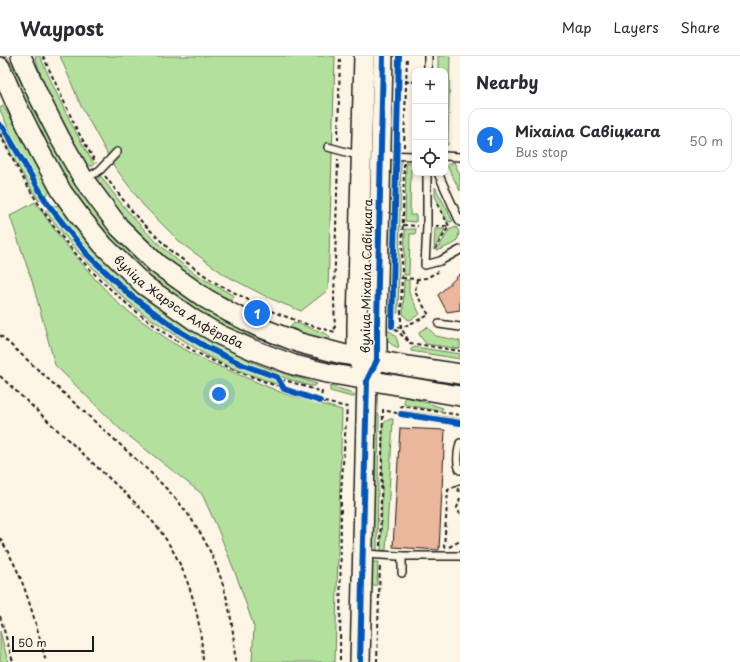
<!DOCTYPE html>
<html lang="en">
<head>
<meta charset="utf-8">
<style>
	body { margin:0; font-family:"Playpen Sans",sans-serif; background:#f7f7f7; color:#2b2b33 }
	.controls { position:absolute; right:12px; top:12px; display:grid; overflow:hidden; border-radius:8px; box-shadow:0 2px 6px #0003 }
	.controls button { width:36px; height:36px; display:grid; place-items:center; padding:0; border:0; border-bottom:1px solid #e1e1e2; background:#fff; color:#2b2b33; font:20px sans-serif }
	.scale { position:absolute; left:12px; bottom:10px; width:82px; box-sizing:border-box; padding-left:4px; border:2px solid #1c1c1c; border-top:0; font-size:11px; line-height:14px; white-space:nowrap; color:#1c1c1c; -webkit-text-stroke:3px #fcf5e5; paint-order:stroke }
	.you { position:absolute; left:219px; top:338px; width:14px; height:14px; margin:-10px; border:3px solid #fff; border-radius:50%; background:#1a73e8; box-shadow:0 0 0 6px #1a73e833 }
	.badge { display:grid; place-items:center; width:26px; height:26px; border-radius:50%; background:#1a73e8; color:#fff; font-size:13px; font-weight:700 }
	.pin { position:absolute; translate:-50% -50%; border:2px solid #fff; box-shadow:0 1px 4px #0006 }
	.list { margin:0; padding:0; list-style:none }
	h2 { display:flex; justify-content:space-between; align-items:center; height:52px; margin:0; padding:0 16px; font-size:17px }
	h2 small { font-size:13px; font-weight:400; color:#7c7c81 }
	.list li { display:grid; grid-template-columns:26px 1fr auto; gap:12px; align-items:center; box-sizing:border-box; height:64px; margin:0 8px 8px; padding:0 8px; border:1px solid #e1e1e2; border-radius:12px }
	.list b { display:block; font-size:15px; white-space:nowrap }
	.list p { margin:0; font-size:13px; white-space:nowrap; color:#7c7c81 }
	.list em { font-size:13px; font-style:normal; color:#7c7c81 }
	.icon { flex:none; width:22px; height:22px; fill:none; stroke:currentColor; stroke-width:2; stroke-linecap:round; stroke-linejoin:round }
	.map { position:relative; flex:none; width:460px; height:606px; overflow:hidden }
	header { display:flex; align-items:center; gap:24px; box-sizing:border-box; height:56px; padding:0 20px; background:#fff; border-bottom:1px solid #e1e1e2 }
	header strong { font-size:19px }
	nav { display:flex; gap:22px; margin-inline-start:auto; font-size:14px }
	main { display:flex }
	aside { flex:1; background:#fff }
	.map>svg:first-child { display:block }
</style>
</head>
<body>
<header>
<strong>Waypost</strong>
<nav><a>Map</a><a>Layers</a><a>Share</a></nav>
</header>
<main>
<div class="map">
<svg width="460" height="606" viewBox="0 0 460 606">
	<rect width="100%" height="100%" fill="#fcf5e5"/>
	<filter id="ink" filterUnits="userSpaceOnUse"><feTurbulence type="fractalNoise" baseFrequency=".025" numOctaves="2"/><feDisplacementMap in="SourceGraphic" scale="8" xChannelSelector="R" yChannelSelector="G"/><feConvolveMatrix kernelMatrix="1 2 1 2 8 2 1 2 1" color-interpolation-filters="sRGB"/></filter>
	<g filter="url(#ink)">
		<!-- green -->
		<g fill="#b4e09d" stroke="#687e5c">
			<path d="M4 0H7L30 42 110 173 319 302 288 293 225 271 196 256 146 219 105 178 93 164 61 118 19 36Z"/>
			<path d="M35 0H40C56 37 73 74 94 108L93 110H85L46 37Z"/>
			<path d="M60 0H335L328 234 301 255 269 242 225 219 181 187 143 149 114 110 81 50Z"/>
			<path d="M438 0H450L448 89H445V31H446V25L445 24V15H438Z"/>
			<path d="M3 50 23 81 50 130V135L46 140 15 86 0 54V52Z"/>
			<path d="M0 74 3 75 41 143 39 145C25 123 10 99 0 74Z"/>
			<path d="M398 103H401L398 257H395Z"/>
			<path d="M393 104 390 257 386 261 390 106Z"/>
			<path d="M406 106 415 108V113H411L410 159H416V166L405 165Z"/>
			<path d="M454 106 460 119V135L447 109Z"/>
			<path d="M100 119C129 160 162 197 204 223 214 229 224 234 234 240L232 244 197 229 175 213 125 164 97 128V125Z"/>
			<path d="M435 131 453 165 451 166 447 165 435 140Z"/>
			<path d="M35 146 62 184 95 223 122 251 173 287 204 304 285 338 342 354 335 606H252L254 571 238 524 217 471 202 438 120 373 55 309 32 225 10 160Z"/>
			<path d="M59 149 64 152 226 290 252 306 273 314 317 328 314 330H310L264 315 243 307 204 287 153 254 137 242 101 209 81 187 52 150Z"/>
			<path d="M48 153 81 195 124 238 160 265 203 292 231 307 277 324 275 328 232 312 207 300 142 257 125 243 92 211 72 189 45 155Z"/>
			<path d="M456 171 459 176 458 182 455 187 437 195 449 174Z"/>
			<path d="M405 173H416L415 178H410L409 219H404Z"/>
			<path d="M435 173H445L434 194Z"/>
			<path d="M404 224H409V237L420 258 410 264 407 263 403 258Z"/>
			<path d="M294 266 327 278 330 282 328 286 322 285 292 272 291 270Z"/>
			<path d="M427 271 436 280 460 285V293L426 288 420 280 419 277 420 275Z"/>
			<path d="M384 273C396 277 397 281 399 292 389 289 386 283 384 273Z"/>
			<path d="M415 291 460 298V303L411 295V293Z"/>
			<path d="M330 330 350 336 355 339 354 341H352L330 335Z"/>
			<path d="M405 340 443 352 442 354 440 355 406 349 404 348Z"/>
			<path d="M406 355 460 363V366L404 357Z"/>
			<path d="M375 358H379L377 494 374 495 369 492Z"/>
			<path d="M390 363H393L386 494 381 495 383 369 385 366Z"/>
			<path d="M371 506H378L377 529 367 530Z"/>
			<path d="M0 575 8 606H0Z"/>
		</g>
		<!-- building -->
		<g fill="#eab69c" stroke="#1c1c1c">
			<path d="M460 218V254L447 256 438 239Z"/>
			<path d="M400 372 445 374 439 494 393 491Z"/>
		</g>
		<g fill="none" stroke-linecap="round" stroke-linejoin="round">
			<defs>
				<g id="lane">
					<path d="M428 15V0"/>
					<path d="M328 91 361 100"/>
					<path d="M381 99 415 100"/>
					<path d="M445 100 460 101"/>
					<path d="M427 117V170L425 209 440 205 460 194"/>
					<path d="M438 117 460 166"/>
					<path d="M84 124 100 114 117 96"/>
					<path d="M439 268 460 271"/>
					<path d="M460 387C458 395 456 407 460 414"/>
					<path d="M364 498 398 500H460"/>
					<path d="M402 517V500"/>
				</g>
				<g id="secondary">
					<path d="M21 0 38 39 60 82 84 124 119 171 157 208 205 242 229 256 259 271 300 287 342 298 377 304 407 310 460 318"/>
					<path id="s1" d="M0 11 16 48 39 94 62 136 81 162 103 189 144 229 194 264 220 279 251 293 294 309 327 317 460 340"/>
					<path d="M362 312 357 301V269L364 0"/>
					<path d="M360 606 367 324 377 304V270L383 0"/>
				</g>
			</defs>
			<!-- lane casing -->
			<use href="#lane" stroke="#1c1c1c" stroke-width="10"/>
			<!-- secondary casing -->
			<use href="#secondary" stroke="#1c1c1c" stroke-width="22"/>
			<!-- path -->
			<g stroke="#1c1c1c" stroke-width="2" stroke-dasharray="4 3" stroke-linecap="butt">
				<path d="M43 0 77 74 96 107"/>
				<path d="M398 25 415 26"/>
				<path d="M0 78C12 103 25 127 40 150 77 209 141 267 203 300 226 312 251 320 276 330L285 324 322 336 320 345 347 351 341 437 340 606"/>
				<path d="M338 84 340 0"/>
				<path d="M404 91 407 0"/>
				<path d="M404 107 401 261V272L410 287 460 295"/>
				<path d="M105 120 134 158 172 196 214 226 268 254 306 268 335 276 334 242 338 103"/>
				<path d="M403 169 418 170"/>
				<path d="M436 170H450"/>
				<path d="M435 194 449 170 436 146"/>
				<path d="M402 222 417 223 426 222 438 216"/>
				<path d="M0 279 150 416C163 429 176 442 187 457 219 500 234 553 235 606"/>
				<path d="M408 285 392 270 401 272 429 259 415 236 417 223"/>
				<path d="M0 320 128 440C140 451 151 463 161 476 188 514 201 559 203 606"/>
				<path d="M460 428 456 430 460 437"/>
				<path d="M460 442 457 452 460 458"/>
				<path d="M0 482C10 499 20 518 26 537 34 560 40 583 46 606"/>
				<path d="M380 490 383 354 401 358V350L460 359"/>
				<path d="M449 491 460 485"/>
				<path d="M444 492 448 434 456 430"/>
				<path d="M0 560 13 606"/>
				<path d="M377 606 380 507"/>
			</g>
			<!-- lane -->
			<use href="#lane" stroke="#fcf5e5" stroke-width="7"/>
			<!-- secondary -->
			<use href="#secondary" stroke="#fcf5e5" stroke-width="19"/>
			<defs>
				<g id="cycleway">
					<path d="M0 69 4 73 47 147 87 198 131 240 181 276 208 292 243 309 277 321 284 333 320 345"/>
					<path d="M392 270 399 0"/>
					<path d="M401 358 460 367"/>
					<path d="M360 606 367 324 377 304V270L383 0"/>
				</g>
			</defs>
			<!-- cycleway casing -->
			<use href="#cycleway" stroke="#fcf5e5" stroke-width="8"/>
			<!-- cycleway -->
			<use href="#cycleway" stroke="#0057b8" stroke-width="6"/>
		</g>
	</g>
	<g text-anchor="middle" stroke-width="3" stroke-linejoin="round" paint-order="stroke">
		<!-- street labels -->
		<g font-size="12" fill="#1c1c1c" stroke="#fcf5e5">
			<text transform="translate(367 220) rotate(-89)" y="4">вуліца Міхаіла Савіцкага</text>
			<text dy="4" stroke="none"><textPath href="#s1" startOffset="302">вуліца Жарэса Алфёрава</textPath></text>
		</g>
	</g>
</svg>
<div class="controls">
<button>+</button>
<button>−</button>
<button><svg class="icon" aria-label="locate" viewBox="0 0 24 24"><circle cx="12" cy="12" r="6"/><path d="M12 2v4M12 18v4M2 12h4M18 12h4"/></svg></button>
</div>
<div class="scale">50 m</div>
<div class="you"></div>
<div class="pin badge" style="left:257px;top:257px">1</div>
</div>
<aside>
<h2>Nearby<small></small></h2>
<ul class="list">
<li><span class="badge">1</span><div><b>Міхаіла Савіцкага</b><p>Bus stop</p></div><em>50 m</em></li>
</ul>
</aside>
</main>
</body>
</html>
